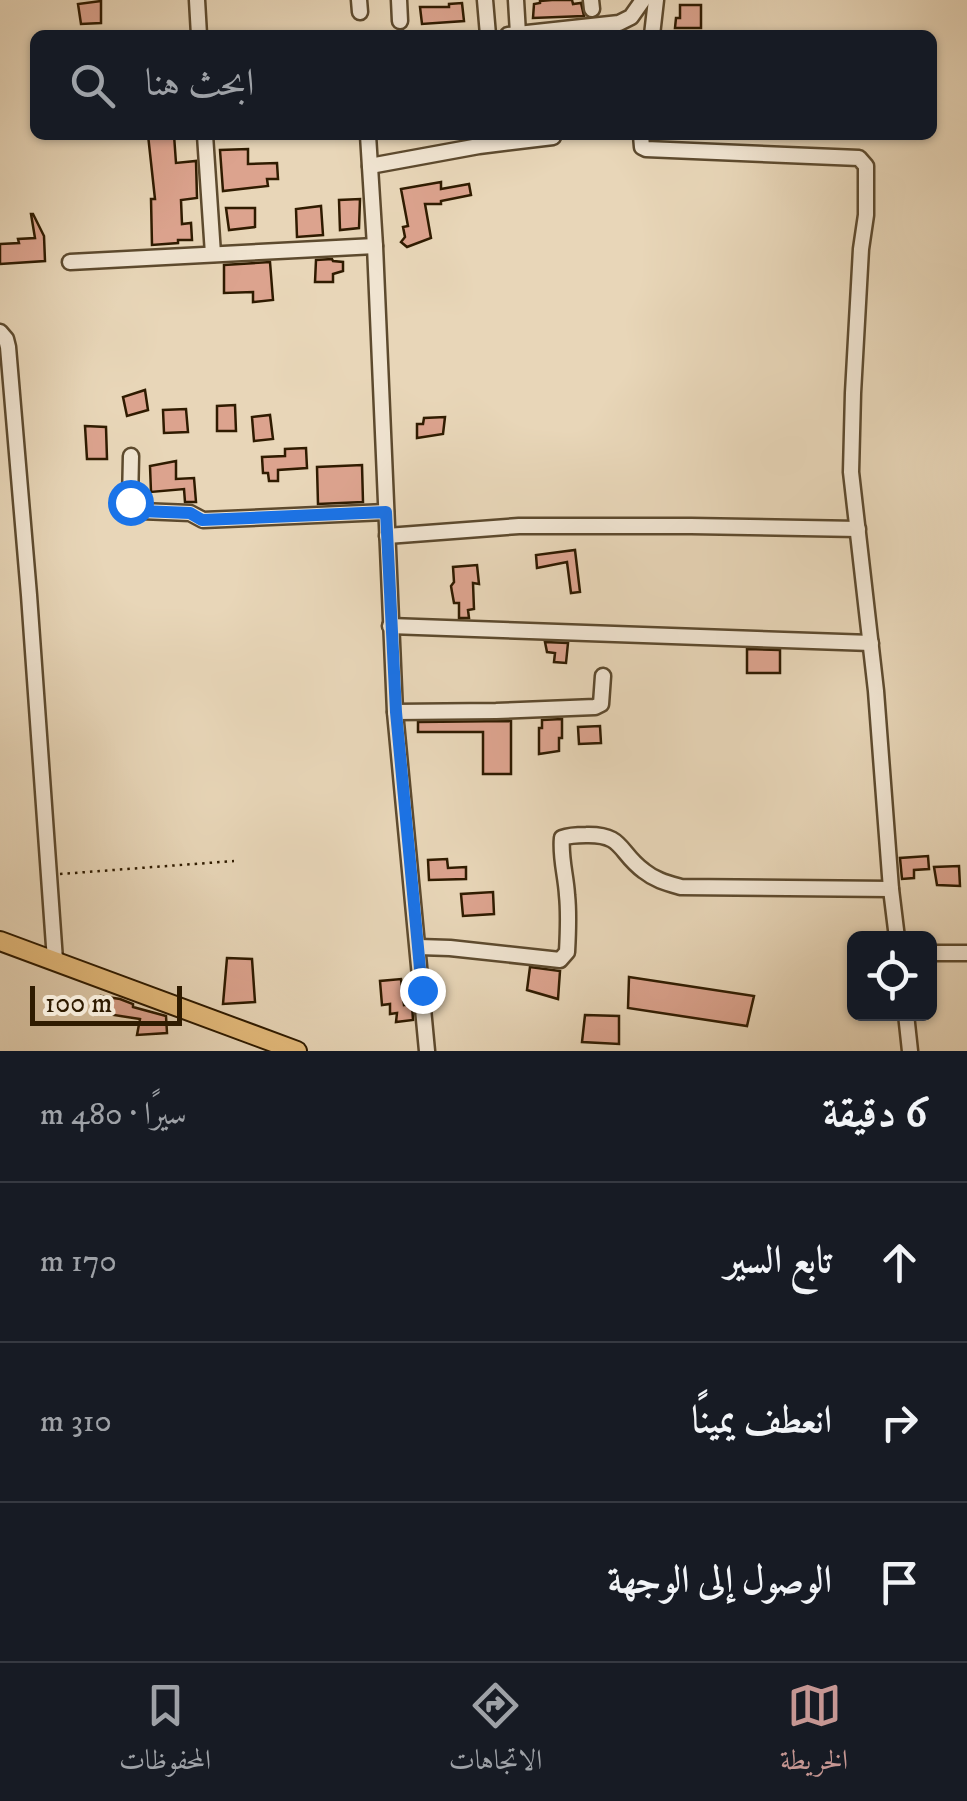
<!DOCTYPE html>
<html lang="ar">
<head>
<meta charset="utf-8">
<style>
	body { margin:0; font-family:"IM FELL DW Pica",Amiri,serif; background:#20242c; color:#f1f3f6; direction:rtl }
	.controls { position:absolute; right:30px; bottom:30px; display:grid; overflow:hidden; border-radius:15px; box-shadow:0 2px 8px #0004 }
	.controls button { width:90px; height:90px; display:grid; place-items:center; padding:0; border:0; border-bottom:2px solid #363941; background:#171b24; color:#f1f3f6; font:50px sans-serif }
	.scale { position:absolute; left:30px; bottom:25px; width:152px; box-sizing:border-box; padding-left:10px; border:5px solid #2f1b00; border-top:0; font-size:28px; line-height:35px; white-space:nowrap; color:#2f1b00; -webkit-text-stroke:8px #f0e4d1; paint-order:stroke }
	.stop { position:absolute; width:30px; height:30px; margin:-22px; border:8px solid #1a73e8; border-radius:50%; background:#fff }
	.stop.end { background:#1a73e8; border-color:#fff; box-shadow:0 2px 10px #0008 }
	.list { margin:0; padding:0; list-style:none }
	h2 { display:flex; justify-content:space-between; align-items:center; height:130px; margin:0; padding:0 40px; font-size:42px }
	h2 small { font-size:32px; font-weight:400; color:#9ea1a6 }
	.list li { display:grid; grid-template-columns:65px 1fr auto; gap:30px; align-items:center; box-sizing:border-box; height:160px; padding:0 40px; border-top:2px solid #363941 }
	.list b { display:block; font-size:38px; white-space:nowrap }
	.list em { font-size:32px; font-style:normal; color:#9ea1a6 }
	.icon { flex:none; width:55px; height:55px; fill:none; stroke:currentColor; stroke-width:2; stroke-linecap:round; stroke-linejoin:round }
	.map { position:relative; flex:none; width:967px; height:1051px; overflow:hidden; direction:ltr }
	.search { position:absolute; background:#171b24; box-shadow:0 2px 8px #0004; left:30px; right:30px; top:30px; height:110px; display:flex; align-items:center; gap:25px; box-sizing:border-box; padding:0 35px; border-radius:15px; color:#9ea1a6; font-size:38px }
	.sheet { height:610px; background:#171b24 }
	nav { display:flex; justify-content:space-around; align-items:center; box-sizing:border-box; height:140px; border-top:2px solid #363941; background:#171b24; font-size:28px; color:#9ea1a6 }
	nav a { display:grid; justify-items:center; gap:5px }
	nav .on { color:#c59692 }
	.map>svg:first-child { display:block }
</style>
</head>
<body>
<div class="map">
<svg width="967" height="1051" viewBox="0 0 967 1051">
	<rect width="100%" height="100%" fill="#e8d6b8"/>
	<filter id="stains"><feTurbulence type="fractalNoise" baseFrequency=".002" numOctaves="4"/><feColorMatrix values="0 0 0 0 .2 0 0 0 0 .09 0 0 0 0 .02 0 0 0 .5 -.17"/></filter>
	<radialGradient id="worn" r=".72"><stop offset=".6" stop-color="#630" stop-opacity="0"/><stop offset="1" stop-color="#630" stop-opacity=".3"/></radialGradient>
	<!-- building -->
	<g fill="#dca38e" stroke="#2f1b00" stroke-width="2.5">
		<path d="M552 0H572L573 4 581 3 584 16 533 18 534 4 540 3V1Z"/>
		<path d="M101 1V23L81 24 78 4Z"/>
		<path d="M462 3 464 21 422 24 420 7H449V4Z"/>
		<path d="M680 5H701V28H675L676 18H680Z"/>
		<path d="M148 135H174L176 163 196 161 197 198 181 200 182 224 191 223 192 240H178V243L152 245 151 199H155Z"/>
		<path d="M248 149V164L277 163 278 179H267L268 186 223 191 220 150Z"/>
		<path d="M441 182V189L469 184 471 195 441 201V204H425L431 238 407 247 401 242 405 237 403 227 408 226 401 189Z"/>
		<path d="M360 199 359 228 340 230 339 200Z"/>
		<path d="M321 206 323 235 297 237 296 209Z"/>
		<path d="M226 208H255V227L229 230Z"/>
		<path d="M31 214H33L44 236 45 261 0 264V244L19 243 18 239 35 238Z"/>
		<path d="M332 259 333 261 343 262V271L333 274V282H315L316 260Z"/>
		<path d="M270 262 273 300 253 302V292L224 293V265Z"/>
		<path d="M145 390 148 410 127 416 123 397Z"/>
		<path d="M235 405 236 431H217V406Z"/>
		<path d="M186 409 188 432 164 433 163 410Z"/>
		<path d="M270 415 273 439 254 441 252 417Z"/>
		<path d="M445 417 443 434 417 438V424H423L424 418Z"/>
		<path d="M85 426 106 427 107 459H87Z"/>
		<path d="M306 448 307 468 278 470V481H269L268 473H263L262 457 285 456V449Z"/>
		<path d="M176 461V479L194 478 196 502H185L184 489 151 492 150 466Z"/>
		<path d="M362 465 363 502 318 504 317 467Z"/>
		<path d="M575 550 580 592 571 593 567 562 537 568 536 555Z"/>
		<path d="M477 565 479 584 473 583 474 609 468 610 469 618H459V603H454L452 592 451 586 454 582 453 567Z"/>
		<path d="M545 642 568 643 566 663 554 662 555 653 547 652Z"/>
		<path d="M747 649 780 650V673H747Z"/>
		<path d="M562 719V738H559V751L539 754V728H542V720Z"/>
		<path d="M511 721V774H483V732H418V722Z"/>
		<path d="M600 726 601 743 579 744 578 727Z"/>
		<path d="M928 856 929 869 914 870V878L902 879 900 858Z"/>
		<path d="M447 859 448 868 466 867V879L429 880 428 860Z"/>
		<path d="M959 866 960 886 937 885 934 867Z"/>
		<path d="M493 892 494 914 463 916 461 894Z"/>
		<path d="M227 958 252 959 255 1002 223 1004Z"/>
		<path d="M530 967 560 971 558 999 527 990Z"/>
		<path d="M629 977 754 996 747 1026 628 1008Z"/>
		<path d="M401 979 404 1005 412 1004 413 1020 396 1022 397 1013 390 1014V1004L382 1005 380 981Z"/>
		<path d="M101 996 120 999 133 1004V1007L166 1016 167 1033 137 1035 140 1019 101 1013Z"/>
		<path d="M585 1015 619 1016V1044L582 1042Z"/>
	</g>
	<g fill="none" stroke-linecap="round" stroke-linejoin="round">
		<defs>
			<g id="minor">
				<path d="M197 0 199 35"/>
				<path d="M359 0 360 12"/>
				<path d="M399 0 400 21"/>
				<path d="M485 0 488 35"/>
				<path d="M516 0 518 34"/>
				<path d="M591 0 592 9"/>
				<path d="M508 35 619 23 631 17 643 0"/>
				<path d="M652 35 656 0"/>
				<path d="M205 135 213 254"/>
				<path d="M368 135 375 246 395 712 427 1051"/>
				<path d="M641 135 642 147 646 149 859 158 866 166V215L861 249 853 393 851 472 876 691 891 889 897 938"/>
				<path d="M370 166 479 146 553 137"/>
				<path d="M70 262 375 246"/>
				<path d="M0 332 6 339 8 347 29 595 55 960"/>
				<path d="M131 456 130 502 136 510 141 511 190 513 203 520 386 512"/>
				<path d="M387 536 519 526H691L858 529"/>
				<path d="M390 626 871 643"/>
				<path d="M395 712 496 711 595 707 601 704 603 676"/>
				<path d="M419 947 450 948 560 960 567 952C568 934 569 914 567 895 566 876 560 857 562 838 570 835 577 835 586 835 624 834 618 852 644 871 655 880 667 883 681 887L891 889"/>
				<path d="M930 953H967"/>
				<path d="M906 1014 910 1051"/>
			</g>
			<path id="major" d="M0 941 297 1051"/>
		</defs>
		<!-- minor casing -->
		<use href="#minor" stroke="#5d4a2e" stroke-width="19"/>
		<!-- major casing -->
		<use href="#major" stroke="#2f1b00" stroke-width="22"/>
		<!-- path -->
		<path stroke="#2f1b00" stroke-width="2.5" stroke-dasharray="2.5 5" stroke-linecap="butt" d="M60 874 234 861"/>
		<!-- minor -->
		<use href="#minor" stroke="#f0e4d1" stroke-width="14"/>
		<!-- major -->
		<use href="#major" stroke="#e4bb7c" stroke-width="18"/>
	</g>
	<g fill="none" stroke-linecap="round" stroke-linejoin="round">
		<!-- route -->
		<path stroke="#1a73e8" stroke-width="12" d="M130 502 136 510 141 511 190 513 202 520 386 512 396 712 422 990"/>
	</g>
	<rect width="100%" height="100%" filter="url(#stains)"/>
	<rect width="100%" height="100%" fill="url(#worn)"/>
</svg>
<div class="controls">
<button><svg class="icon" aria-label="locate" viewBox="0 0 24 24"><circle cx="12" cy="12" r="6"/><path d="M12 2v4M12 18v4M2 12h4M18 12h4"/></svg></button>
</div>
<div class="scale">100 m</div>
<div class="stop" style="left:130px;top:502px"></div>
<div class="stop end" style="left:422px;top:990px"></div>
<div class="search"><svg class="icon" aria-label="search" viewBox="0 0 24 24"><circle cx="10" cy="10" r="6"/><path d="M15 15l6 6"/></svg>ابحث هنا</div>
</div>
<section class="sheet">
<h2>6 دقيقة<small>سيرًا · 480 m</small></h2>
<ul class="list">
<li><svg class="icon" aria-label="ahead" viewBox="0 0 24 24"><path d="M12 20V5M6 11l6-6 6 6"/></svg><div><b>تابع السير</b></div><em>170 m</em></li>
<li><svg class="icon" aria-label="right" viewBox="0 0 24 24"><path d="M7 20v-9h11M14 6l5 5-5 5"/></svg><div><b>انعطف يمينًا</b></div><em>310 m</em></li>
<li><svg class="icon" aria-label="arrive" viewBox="0 0 24 24"><path d="M6 21V4h12l-3 4 3 4H6"/></svg><div><b>الوصول إلى الوجهة</b></div></li>
</ul>
</section>
<nav>
<a class="on"><svg class="icon" aria-label="map" viewBox="0 0 24 24"><path d="M3 6l6-2 6 2 6-2v14l-6 2-6-2-6 2zM9 4v14M15 6v14"/></svg>الخريطة</a>
<a><svg class="icon" aria-label="directions" viewBox="0 0 24 24"><path d="M12 3l9 9-9 9-9-9zM9 14v-3h6M13 9l2 2-2 2"/></svg>الاتجاهات</a>
<a><svg class="icon" aria-label="saved" viewBox="0 0 24 24"><path d="M7 4h10v16l-5-4-5 4z"/></svg>المحفوظات</a>
</nav>
</body>
</html>
